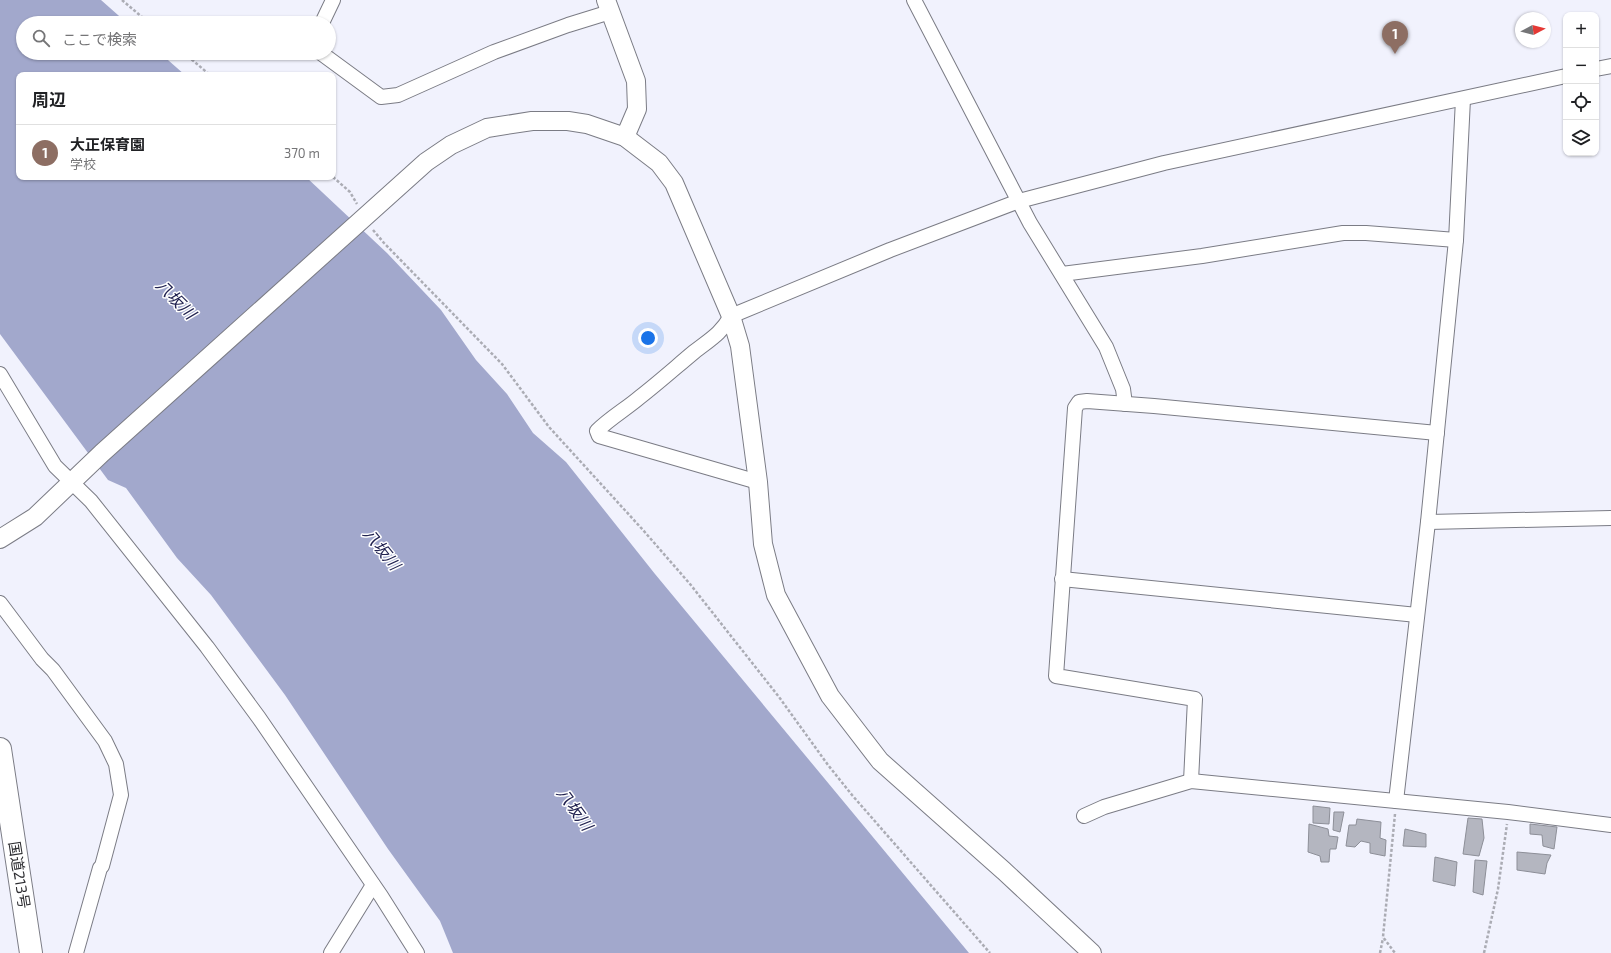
<!DOCTYPE html>
<html lang="ja">
<head>
<meta charset="utf-8">
<style>
	body { margin:0; font-family:"Exo 2","Noto Sans JP",sans-serif; background:#f6f6f6; color:#202124 }
	.controls { position:absolute; right:12px; top:12px; display:grid; overflow:hidden; border-radius:8px; box-shadow:0 1px 3px #0004 }
	.controls button { width:36px; height:36px; display:grid; place-items:center; padding:0; border:0; border-bottom:1px solid #e0e0e0; background:#fff; color:#202124; font:20px sans-serif }
	.compass { position:absolute; left:1515px; top:12px; width:36px; height:36px; border-radius:50%; background:#fff; box-shadow:0 1px 3px #0004; rotate:83deg }
	.you { position:absolute; left:648px; top:338px; width:14px; height:14px; margin:-10px; border:3px solid #fff; border-radius:50%; background:#1a73e8; box-shadow:0 0 0 6px #1a73e833 }
	.badge { display:grid; place-items:center; width:26px; height:26px; border-radius:50%; background:#925d12; color:#fff; font-size:13px; font-weight:700 }
	.pin { position:absolute; translate:-50% -33px; filter:drop-shadow(0 1px 2px #0008) }
	.pin::after { content:''; position:absolute; top:21px; width:14px; height:12px; background:inherit; clip-path:polygon(0 0,100% 0,50% 100%) }
	.list { margin:0; padding:0; list-style:none }
	h2 { display:flex; justify-content:space-between; align-items:center; height:52px; margin:0; padding:0 16px; font-size:17px }
	h2 small { font-size:13px; font-weight:400; color:#757577 }
	.list li { display:grid; grid-template-columns:26px 1fr auto; gap:12px; align-items:center; box-sizing:border-box; height:56px; padding:0 16px; border-top:1px solid #e0e0e0 }
	.list b { display:block; font-size:15px; white-space:nowrap }
	.list p { margin:0; font-size:13px; white-space:nowrap; color:#757577 }
	.list em { font-size:13px; font-style:normal; color:#757577 }
	.icon { flex:none; width:22px; height:22px; fill:none; stroke:currentColor; stroke-width:2; stroke-linecap:round; stroke-linejoin:round }
	.map { position:relative; flex:none; width:1611px; height:953px; overflow:hidden }
	.search { position:absolute; background:#fff; box-shadow:0 1px 3px #0004; left:16px; top:16px; width:320px; height:44px; display:flex; align-items:center; gap:10px; box-sizing:border-box; padding:0 14px; border-radius:22px; color:#757577; font-size:15px }
	.panel { position:absolute; background:#fff; box-shadow:0 1px 3px #0004; left:16px; top:72px; width:320px; height:108px; border-radius:8px }
	.map>svg:first-child { display:block }
</style>
</head>
<body>
<div class="map">
<svg width="1611" height="953" viewBox="0 0 1611 953">
	<rect width="100%" height="100%" fill="#f1f2fd"/>
	<!-- water -->
	<path fill="#a2a8cc" d="M0 0H101L127 23H23V53H160L185 75H19V177H306L387 253 441 310 476 360 507 394 533 433 566 462 655 574 969 953H453L440 921 388 849 285 695 211 595 177 558 126 488 108 480 0 334Z"/>
	<!-- building -->
	<g fill="#b4b6c0" stroke="#8d8f98">
		<path d="M1313 806 1330 808 1329 824 1313 823Z"/>
		<path d="M1334 812H1344L1340 832 1333 830Z"/>
		<path d="M1468 818 1482 819 1484 838 1479 856 1463 854Z"/>
		<path d="M1357 819 1381 822 1380 838 1386 840 1385 856 1370 853V843L1361 841 1355 847 1346 846 1349 825H1356Z"/>
		<path d="M1309 824 1328 829 1329 836 1338 837 1336 849H1330L1329 862H1321L1320 856 1308 852Z"/>
		<path d="M1530 824 1557 827 1554 849 1543 846 1542 835 1530 834Z"/>
		<path d="M1405 829 1426 834V847L1403 846Z"/>
		<path d="M1517 852 1551 855 1547 863 1545 874 1517 870Z"/>
		<path d="M1435 857 1457 862 1455 886 1433 881Z"/>
		<path d="M1475 860 1487 861 1483 895 1473 892Z"/>
	</g>
	<g fill="none" stroke-linecap="round" stroke-linejoin="round">
		<defs>
			<g id="minor">
				<path d="M914 0 1030 223 1106 347 1123 389 1125 404"/>
				<path d="M322 23 333 0"/>
				<path d="M321 53 381 97 398 95 494 52 568 25 610 12"/>
				<path d="M1596 69 1611 66"/>
				<path d="M1062 274 1202 256 1343 233H1366L1456 240"/>
				<path d="M0 374 55 466 91 501 207 647 259 718 381 896 417 953"/>
				<path d="M758 482 599 436 597 431C610 418 626 409 640 397 658 383 676 367 694 352 709 340 721 334 731 316L890 250 1019 201 1164 163 1566 76"/>
				<path d="M1428 522 1611 518"/>
				<path d="M1062 579 1417 615"/>
				<path d="M0 603 42 659 53 670 105 741 116 764 121 795 102 866 100 868 76 953"/>
				<path d="M1191 781 1195 699 1056 676 1075 408 1079 402 1087 401 1154 406 1437 433"/>
				<path d="M1396 801 1428 522 1456 240 1463 99"/>
				<path d="M1084 816 1104 807 1191 781 1508 812 1611 825"/>
				<path d="M331 953 373 885"/>
			</g>
			<g id="tertiary">
				<path d="M606 0 636 81 637 109 625 137"/>
				<path d="M0 539 35 517 102 453 426 162 451 145 487 128 532 121H568L587 124 625 137 659 163 674 183 731 316 740 346 758 482 763 544 776 595 830 696 880 761 1004 871 1092 953"/>
			</g>
			<path id="trunk" d="M0 749 31 953"/>
		</defs>
		<!-- minor casing -->
		<use href="#minor" stroke="#7b7c85" stroke-width="16"/>
		<!-- tertiary casing -->
		<use href="#tertiary" stroke="#7b7c85" stroke-width="20"/>
		<!-- trunk casing -->
		<use href="#trunk" stroke="#7b7c85" stroke-width="24"/>
		<!-- path -->
		<g stroke="#abacb4" stroke-width="2.5" stroke-dasharray="3 2" stroke-linecap="butt">
			<path d="M122 0 149 23"/>
			<path d="M184 53 210 75"/>
			<path d="M333 177 350 192 357 204"/>
			<path d="M373 230 384 243 502 364 549 427 643 530 690 584 779 697 828 765 852 795 990 953"/>
			<path d="M1395 814 1383 937 1395 953"/>
			<path d="M1380 953 1383 938"/>
			<path d="M1484 953 1498 889 1507 824"/>
		</g>
		<!-- minor -->
		<use href="#minor" stroke="#fff" stroke-width="14"/>
		<!-- tertiary -->
		<use href="#tertiary" stroke="#fff" stroke-width="18"/>
		<!-- trunk -->
		<use href="#trunk" stroke="#fff" stroke-width="22"/>
	</g>
	<g text-anchor="middle" stroke-width="3" stroke-linejoin="round" paint-order="stroke">
		<!-- street labels -->
		<g font-size="15" fill="#2e2e32" stroke="#fff">
			<text transform="translate(19 875) rotate(81)" y="5">国道213号</text>
		</g>
		<!-- water labels -->
		<g font-size="16" font-style="italic" fill="#222351" stroke="#fff">
			<text transform="translate(176 299) rotate(45)" y="6">八坂川</text>
			<text transform="translate(382 549) rotate(51)" y="6">八坂川</text>
			<text transform="translate(575 809) rotate(54)" y="6">八坂川</text>
		</g>
	</g>
</svg>
<div class="controls">
<button>+</button>
<button>−</button>
<button><svg class="icon" aria-label="locate" viewBox="0 0 24 24"><circle cx="12" cy="12" r="6"/><path d="M12 2v4M12 18v4M2 12h4M18 12h4"/></svg></button>
<button><svg class="icon" aria-label="layers" viewBox="0 0 24 24"><path d="M12 4l9 5-9 5-9-5zM3 14l9 5 9-5"/></svg></button>
</div>
<svg class="compass" viewBox="-18 -18 36 36"><path d="M0-13l5 13h-10z" fill="#e53935"/><path d="M0 13l5-13h-10z" fill="#757577"/></svg>
<div class="you"></div>
<div class="pin badge" style="left:1395px;top:54px;background:#8d6e63">1</div>
<div class="search"><svg class="icon" aria-label="search" viewBox="0 0 24 24"><circle cx="10" cy="10" r="6"/><path d="M15 15l6 6"/></svg>ここで検索</div>
<section class="panel">
<h2>周辺<small></small></h2>
<ul class="list">
<li><span class="badge" style="background:#8d6e63">1</span><div><b>大正保育園</b><p>学校</p></div><em>370 m</em></li>
</ul>
</section>
</div>
</body>
</html>
